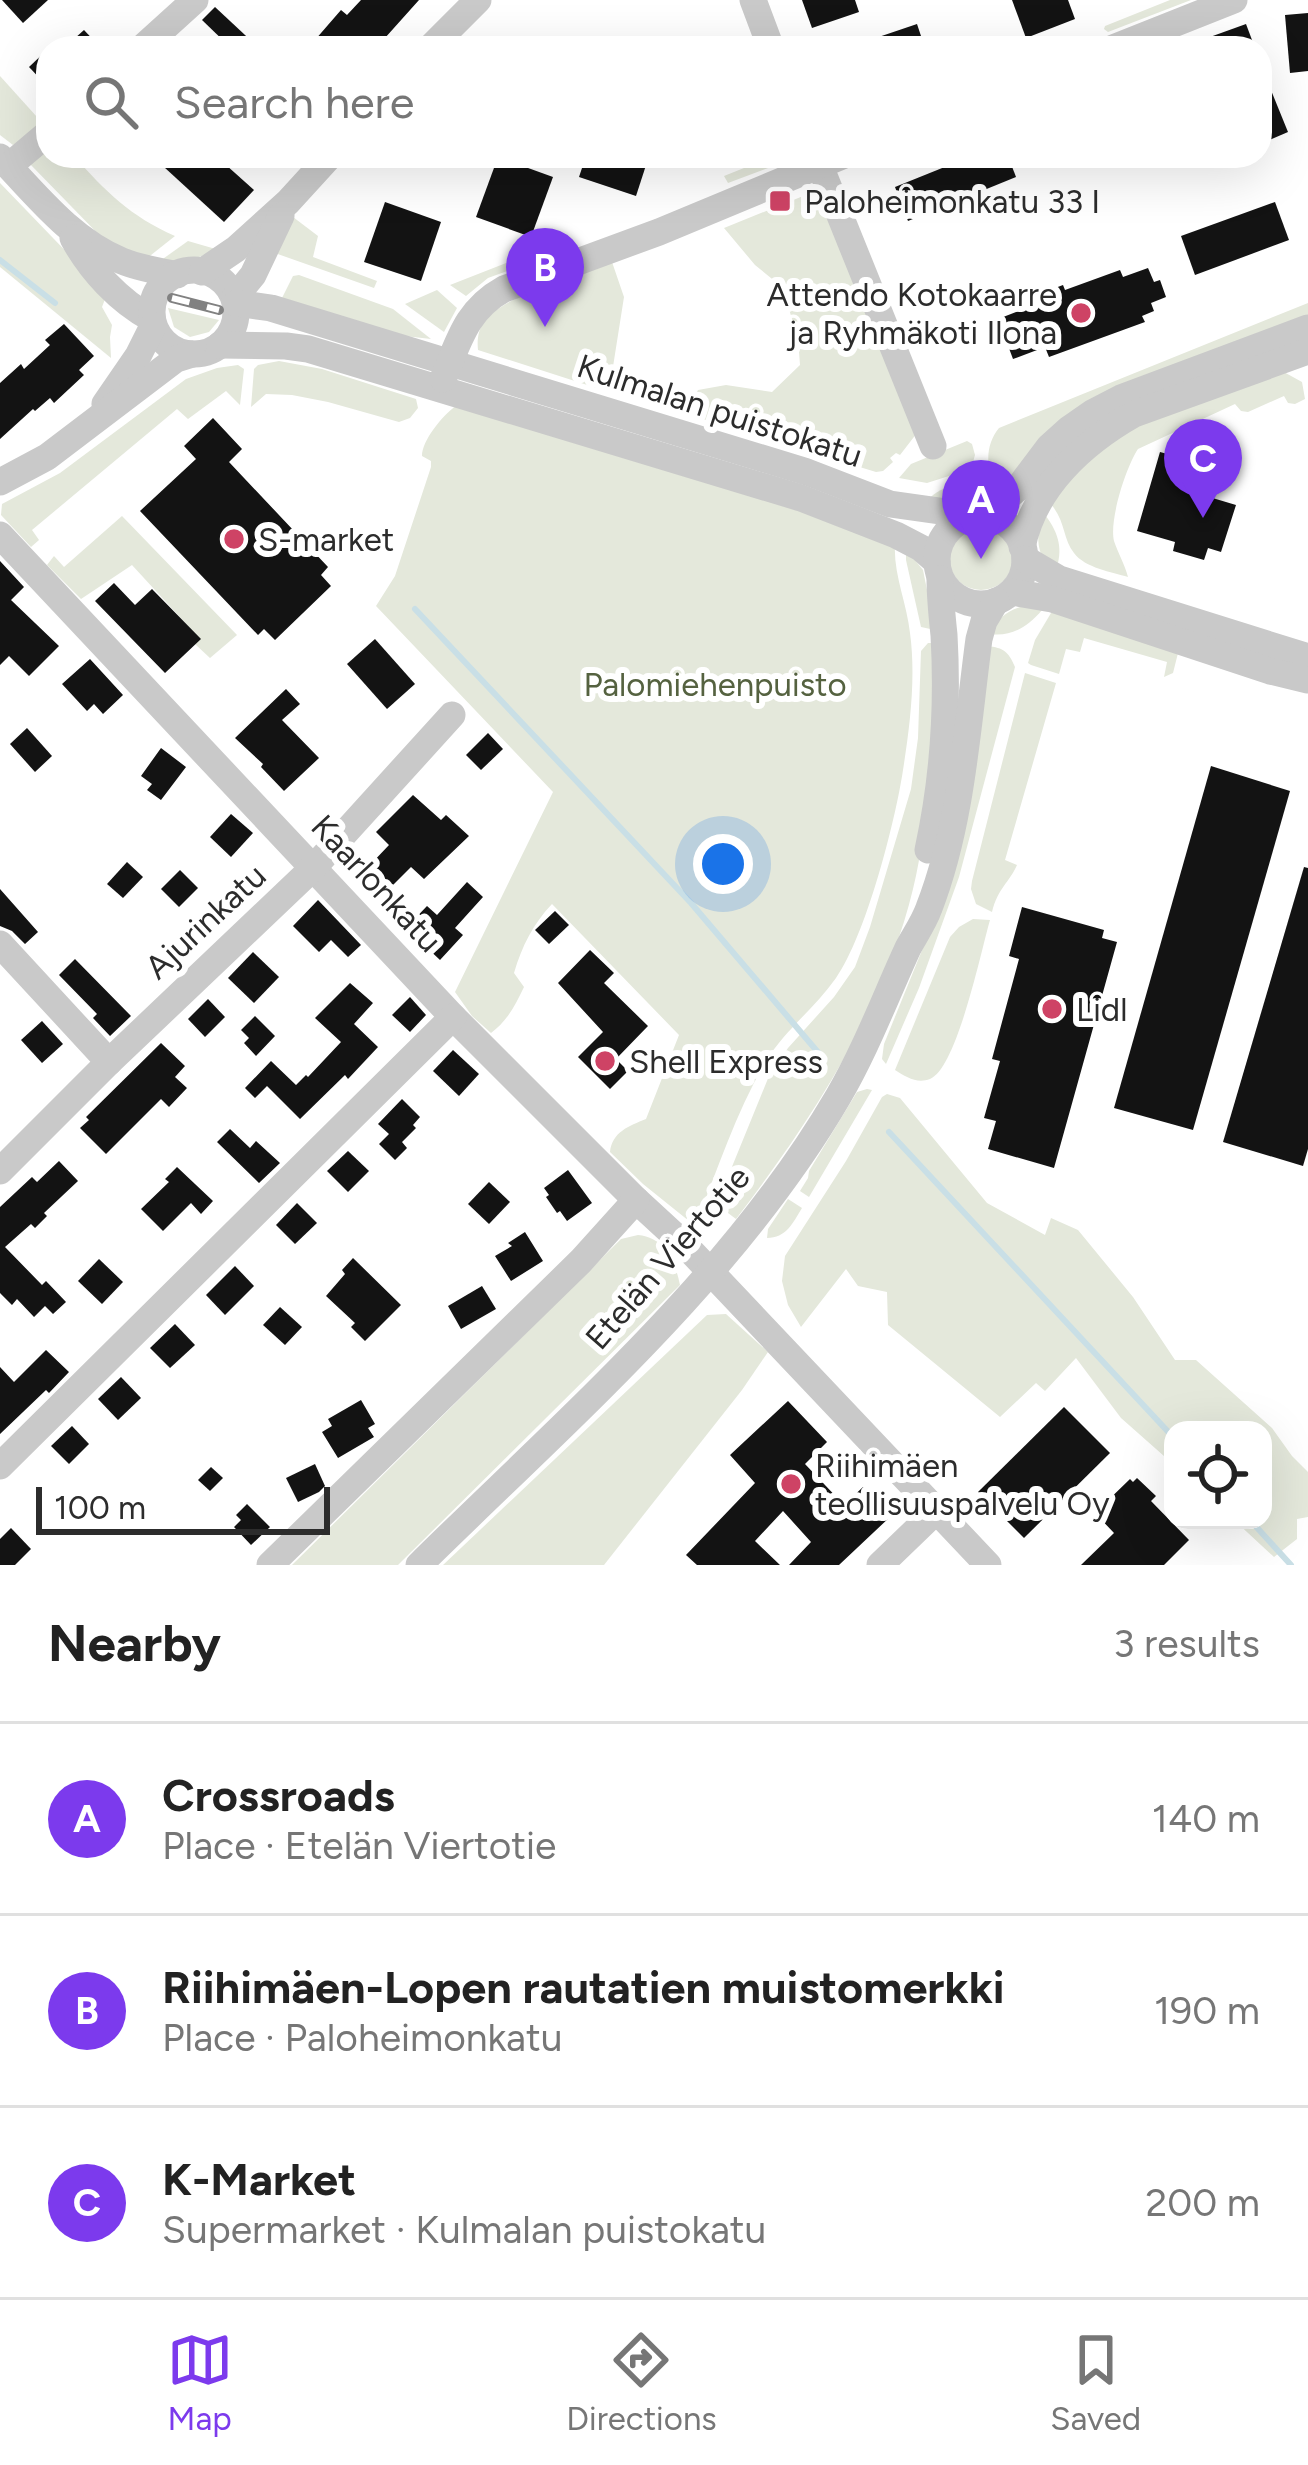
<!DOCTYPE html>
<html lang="en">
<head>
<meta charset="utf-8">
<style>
	body { margin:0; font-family:Figtree,sans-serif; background:#f2f2f2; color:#222 }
	.controls { position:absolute; right:36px; bottom:36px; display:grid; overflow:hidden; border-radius:24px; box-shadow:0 12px 48px #0002 }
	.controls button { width:108px; height:108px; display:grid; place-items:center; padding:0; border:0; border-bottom:3px solid #e0e0e0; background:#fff; color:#222; font:60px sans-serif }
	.scale { position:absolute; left:36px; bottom:30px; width:294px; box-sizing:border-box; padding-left:12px; border:6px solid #2c2c2c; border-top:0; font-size:33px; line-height:42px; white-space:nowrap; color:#2c2c2c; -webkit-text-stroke:9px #fff; paint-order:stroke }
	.you { position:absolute; left:723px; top:864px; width:42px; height:42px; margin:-30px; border:9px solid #fff; border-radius:50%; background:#1a73e8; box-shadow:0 0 0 18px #1a73e833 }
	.badge { display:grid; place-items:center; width:78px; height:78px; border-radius:50%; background:#7c3aed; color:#fff; font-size:39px; font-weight:700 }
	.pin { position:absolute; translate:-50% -99px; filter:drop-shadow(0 3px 6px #0008) }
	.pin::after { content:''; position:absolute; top:63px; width:42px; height:36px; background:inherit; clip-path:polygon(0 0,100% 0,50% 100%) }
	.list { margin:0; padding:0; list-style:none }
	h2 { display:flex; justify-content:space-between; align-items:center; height:156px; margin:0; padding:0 48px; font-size:51px }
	h2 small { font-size:39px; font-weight:400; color:#767676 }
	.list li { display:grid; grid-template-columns:78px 1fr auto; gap:36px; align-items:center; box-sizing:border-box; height:192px; padding:0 48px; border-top:3px solid #e0e0e0 }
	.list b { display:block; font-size:45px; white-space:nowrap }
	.list p { margin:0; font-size:39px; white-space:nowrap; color:#767676 }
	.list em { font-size:39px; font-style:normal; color:#767676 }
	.icon { flex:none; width:66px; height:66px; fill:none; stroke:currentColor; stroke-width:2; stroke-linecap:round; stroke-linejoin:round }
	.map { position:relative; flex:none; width:1308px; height:1565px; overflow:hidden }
	.search { position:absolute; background:#fff; box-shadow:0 12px 48px #0002; left:36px; right:36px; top:36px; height:132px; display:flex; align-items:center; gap:30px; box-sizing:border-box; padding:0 42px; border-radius:36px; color:#767676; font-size:45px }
	.sheet { height:732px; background:#fff }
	nav { display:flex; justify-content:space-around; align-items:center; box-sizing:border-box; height:168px; border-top:3px solid #e0e0e0; background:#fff; font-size:33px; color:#767676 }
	nav a { display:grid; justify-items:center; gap:6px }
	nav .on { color:#7c3aed }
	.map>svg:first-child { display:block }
</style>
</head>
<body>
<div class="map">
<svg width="1308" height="1565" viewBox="0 0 1308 1565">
	<rect width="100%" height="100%" fill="#fff"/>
	<!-- green -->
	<g fill="#e4e8db">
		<path d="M1170 0H1191L1108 32 1104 29 1105 26Z"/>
		<path d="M0 76 46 127 13 145 0 135Z"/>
		<path d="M48 142V156H74C106 192 130 216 175 236L146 259 106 242 30 164Z"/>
		<path d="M774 156H793L787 161 728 183 724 176Z"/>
		<path d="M0 183 107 294 102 307 112 325 110 337 111 358 0 267Z"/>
		<path d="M813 192H822L917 433 900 455 896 453 890 458 893 462 883 471 876 472 686 414 698 390 726 385 772 392 800 365 798 338 782 287 755 265 724 228Z"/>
		<path d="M293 217 318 236 313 257 377 281 374 288 272 252Z"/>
		<path d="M565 240 566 250 488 278 466 296 450 285Z"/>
		<path d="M188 241 219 250 187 261H160Z"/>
		<path d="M612 262 624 297 609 392 478 350C477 341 478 331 483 323 499 297 582 273 612 262Z"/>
		<path d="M299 275 393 309 431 339 387 334 280 302 293 276Z"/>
		<path d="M437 290 457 308 444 332 405 304Z"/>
		<path d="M1308 303V319L1018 478 1007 473 990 471C986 456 989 440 999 428Z"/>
		<path d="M168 308 219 320 209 332 190 337 174 327Z"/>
		<path d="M279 361 322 369 416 399 418 408 410 418 399 422 328 402 292 395 266 394 251 407 254 369 258 365Z"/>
		<path d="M238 365 244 369 240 405 226 391 188 419 177 409 32 530 39 540 31 547 1 515 2 504 60 473 186 379 217 368Z"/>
		<path d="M1282 371 1302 382 1305 399 1295 404 1288 403 1284 396 1248 412 1241 411 1235 404 1138 449C1126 467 1109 520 1114 541 1118 553 1125 565 1128 577 1112 572 1085 568 1074 553 1062 538 1066 519 1048 501L1107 436Z"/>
		<path d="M456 406 595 443 895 543C893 574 907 603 910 633 916 677 910 726 903 770 895 823 866 935 836 978 815 1008 785 1030 766 1061 737 1110 718 1168 697 1221H689L643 1184 610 1152C612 1132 629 1126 646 1119L679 1035 552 904C533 924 522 946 514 973L524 987C515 1006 507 1021 491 1033L472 1016 455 992 553 792 376 606 395 576 431 467V461L422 456C422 440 443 415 456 406Z"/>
		<path d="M967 441 972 444 975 455 971 469 927 483 899 478 911 464Z"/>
		<path d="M983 482 1008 487 985 499 925 503C939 485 962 483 983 482Z"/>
		<path d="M1042 511C1055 527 1063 543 1058 563L1043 558C1035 542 1039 529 1042 511Z"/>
		<path d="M122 516 237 635 210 658 195 644 200 639 132 565 81 599 47 565 54 556 64 567Z"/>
		<circle cx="981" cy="558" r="32"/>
		<path d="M906 549 923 570 935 630 921 627 906 560Z"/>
		<path d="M1028 605 1042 610C1028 627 1011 637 990 634 999 616 1009 609 1028 605Z"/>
		<path d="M1054 608 1178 653 1173 673 1164 677 1167 662 1084 638 1080 652 1066 649 1059 674 1031 665 1028 663 1035 640Z"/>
		<path d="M928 643H937C937 689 932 734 928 780 925 817 922 853 913 889 884 1010 810 1122 736 1219L720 1207 718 1201 769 1076 788 1048 834 997 855 967 870 927 911 789 918 738 921 651Z"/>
		<path d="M984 646C1002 647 1008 650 1015 667L959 877 919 988 886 1064 882 1059 884 1044 931 928Z"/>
		<path d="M1025 673 1056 683 1005 860 1017 865C1009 883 998 888 992 912L976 904 971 889 972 881Z"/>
		<path d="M973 919 990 920C981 951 957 1068 930 1079 917 1084 906 1077 895 1070L950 937 959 927Z"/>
		<path d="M867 1089 872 1090 809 1197 800 1191 808 1178 809 1171 857 1092Z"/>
		<path d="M887 1094 900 1098 987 1203 1045 1235 1051 1218 1078 1230 1133 1297 1175 1360H1196L1272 1428 1292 1456 1308 1472V1517L1297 1519V1539L1274 1557 1234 1520H1263V1430H1173V1464L1121 1418 1076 1358 1045 1391 1036 1383 1000 1417 888 1325 887 1292 858 1286 846 1269 801 1327 788 1305 782 1281 785 1256 846 1161 882 1097Z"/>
		<path d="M788 1199 802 1208C793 1223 786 1238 767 1238L768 1229Z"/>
		<path d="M638 1235C666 1238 675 1261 680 1285L398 1565H292L621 1239Z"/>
		<path d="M726 1314 768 1352 742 1390 604 1565H443L707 1315Z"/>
	</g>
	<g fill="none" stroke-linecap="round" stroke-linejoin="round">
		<!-- stream -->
		<g stroke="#c9dfe6" stroke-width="6">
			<path d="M0 260 55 303"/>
			<path d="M415 609 691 903 822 1057"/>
			<path d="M889 1132 1173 1437"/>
			<path d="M1250 1520 1291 1565"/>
		</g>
	</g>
	<!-- building -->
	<g fill="#131313">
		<path d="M2 0H48L23 23Z"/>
		<path d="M361 0H419L376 48H308L341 10 347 15Z"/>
		<path d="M802 0H855L859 12 812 28Z"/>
		<path d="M1012 0H1068L1075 19 1026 38Z"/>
		<path d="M215 7 259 48H231L202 20Z"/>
		<path d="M1308 13V71L1290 73 1285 15Z"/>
		<path d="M917 24 925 48H855V45Z"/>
		<path d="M1246 24 1255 48H1186L1185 46Z"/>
		<path d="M84 30 101 48H64Z"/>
		<path d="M48 49V87L29 67Z"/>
		<path d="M1260 63 1288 132 1260 144Z"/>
		<path d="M152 156H216L254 190 224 222Z"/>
		<path d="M586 156H649L636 196 579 177Z"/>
		<path d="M972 156H1008L1016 177 908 221 895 187Z"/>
		<path d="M498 157 553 177 531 237 476 217Z"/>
		<path d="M385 202 441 222 421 281 364 262Z"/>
		<path d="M1275 202 1289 240 1195 275 1181 236Z"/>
		<path d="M1148 268 1154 282 1160 280 1166 297 1151 303 1154 311 1142 316 1145 322 1049 357 1045 347 1013 359 998 319 1037 304 1034 296 1063 285 1065 290 1120 270 1123 277Z"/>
		<path d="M64 324 94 356 79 370 84 375 54 403 50 398 35 411 33 409 0 439V383L21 364 24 369 50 345 45 340Z"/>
		<path d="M213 418 242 449 229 462 328 567 321 575 331 586 275 640 264 629 258 635 140 511 196 459 184 446Z"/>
		<path d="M1160 452 1186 459 1179 488 1236 505 1221 552 1208 548 1204 560 1173 551 1175 542 1137 531Z"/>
		<path d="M0 561 24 587 11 600 59 646 29 676 9 656 0 665Z"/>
		<path d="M114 583 135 605 152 589 201 639 165 673 95 601Z"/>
		<path d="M375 639 415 684 387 709 347 664Z"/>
		<path d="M90 659 123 695 103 714 94 704 87 711 62 684Z"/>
		<path d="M286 689 300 704 282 720 319 758 284 791 261 767 263 764 235 738Z"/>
		<path d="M27 728 52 756 35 772 10 744Z"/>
		<path d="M488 733 503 749 481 770 466 755Z"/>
		<path d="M161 748 186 767 161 800 147 790 152 784 141 776Z"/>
		<path d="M1211 766 1290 791 1193 1130 1114 1108Z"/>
		<path d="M413 795 441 820 446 815 469 836 424 879 411 867 392 886 370 865 389 845 376 832Z"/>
		<path d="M231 814 253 833 231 857 210 837Z"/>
		<path d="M127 862 143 877 123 898 107 884Z"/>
		<path d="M1304 867 1308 868V1149L1303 1166 1223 1142Z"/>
		<path d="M180 870 198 888 179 907 161 889Z"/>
		<path d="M467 882 483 897 455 928 463 935 440 960 406 928 427 906 437 915Z"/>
		<path d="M0 889 38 932 25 944 12 931 0 926Z"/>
		<path d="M318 900 361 945 348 957 331 940 319 952 293 926Z"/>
		<path d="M1022 907 1104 930 1102 938 1117 942 1054 1168 988 1149 996 1121 984 1118 1000 1061 992 1059 1019 959 1009 956Z"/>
		<path d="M555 911 569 925 549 944 535 930Z"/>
		<path d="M590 950 614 973 604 983 648 1026 616 1059 628 1071 610 1089 578 1057 603 1032 558 983Z"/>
		<path d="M253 952 279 977 254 1003 228 978Z"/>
		<path d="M75 959 131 1016 110 1036 93 1018 97 1014 59 975Z"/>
		<path d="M350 983 373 1003 354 1024 378 1047 348 1079 345 1075 300 1119 267 1086 255 1098 245 1088 271 1061 296 1085 306 1075 308 1077 341 1042 315 1018Z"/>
		<path d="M410 997 426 1015 410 1032 392 1015Z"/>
		<path d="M208 999 225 1017 205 1037 188 1019Z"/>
		<path d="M255 1016 275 1036 256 1056 244 1043 249 1038 241 1030Z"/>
		<path d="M42 1021 63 1044 42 1063 21 1040Z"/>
		<path d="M161 1043 185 1066 175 1077 187 1088 169 1107 161 1099 106 1154 80 1128 89 1120 86 1117Z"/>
		<path d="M453 1050 479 1074 459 1096 433 1071Z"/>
		<path d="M402 1099 420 1117 413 1125 416 1128 402 1142 407 1148 395 1160 379 1144 389 1134 378 1124Z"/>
		<path d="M230 1129 250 1148 256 1141 280 1163 259 1183 217 1142Z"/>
		<path d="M348 1151 369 1171 348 1192 327 1171Z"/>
		<path d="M59 1161 78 1181 44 1213 47 1216 35 1228 31 1224 5 1247 42 1285 46 1281 66 1302 53 1314 45 1306 34 1317 17 1299 12 1305 0 1293V1207L32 1177 37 1182Z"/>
		<path d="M177 1167 213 1201 201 1214 191 1203 163 1231 141 1209 169 1182 165 1179Z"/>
		<path d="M568 1170 592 1203 567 1221 560 1211 557 1213 546 1197 549 1195 544 1188Z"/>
		<path d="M489 1182 510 1202 489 1224 468 1204Z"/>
		<path d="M297 1203 317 1223 295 1244 276 1225Z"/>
		<path d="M525 1232 543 1261 511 1281 495 1256 512 1246 508 1243Z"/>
		<path d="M353 1258 401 1305 365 1341 351 1327 355 1323 326 1296 345 1274 342 1270Z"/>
		<path d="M99 1259 123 1282 102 1304 78 1281Z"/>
		<path d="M235 1266 254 1286 225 1315 206 1295Z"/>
		<path d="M482 1286 496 1309 461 1329 448 1306Z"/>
		<path d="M280 1307 302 1327 285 1345 263 1325Z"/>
		<path d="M175 1324 195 1345 170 1368 150 1348Z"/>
		<path d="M46 1350 69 1372 49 1393 46 1390 0 1434V1367L14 1382Z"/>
		<path d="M121 1377 141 1398 118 1420 98 1399Z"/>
		<path d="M361 1400 375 1424 368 1428 374 1437 338 1458 322 1432 332 1426 328 1419Z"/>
		<path d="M788 1401 827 1442 805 1464 844 1505 863 1487 891 1516 839 1565H789L811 1542 783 1511 755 1541 780 1565H697L686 1555 755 1483 730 1455Z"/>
		<path d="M1064 1407 1110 1453 1024 1538 978 1492Z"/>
		<path d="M72 1426 89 1444 69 1464 51 1446Z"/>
		<path d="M315 1464 325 1486 319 1492 298 1502 286 1478Z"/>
		<path d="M211 1467 223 1478 210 1491 198 1480Z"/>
		<path d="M1137 1478 1156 1496 1151 1501 1189 1540 1164 1565H1081L1114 1533 1095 1513 1130 1479 1133 1482Z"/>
		<path d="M247 1504 270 1527 251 1545 234 1527 241 1520 236 1515Z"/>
		<path d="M11 1528 31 1549 15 1565H0V1539Z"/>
	</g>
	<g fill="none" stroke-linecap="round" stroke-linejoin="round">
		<!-- minor -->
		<g stroke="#c9c9c9" stroke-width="27">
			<path d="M753 0 771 48"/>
			<path d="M142 48 195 0"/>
			<path d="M430 48 478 0"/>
			<path d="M1113 48 1234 0"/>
			<path d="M816 156 933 446"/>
			<path d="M0 157C36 195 72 241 122 261 139 268 159 271 177 275"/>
			<path d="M9 166 48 133"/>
			<path d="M73 238C91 271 119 301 152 319"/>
			<circle cx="194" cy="312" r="42"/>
			<path d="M202 272 236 249 288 202 330 156"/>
			<path d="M235 297 253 275 281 216"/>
			<path d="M236 303 271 308 807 472 890 504 975 516"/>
			<path d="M220 345 286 346 308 349 801 498 896 535 921 548 937 562"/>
			<path d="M443 379C459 341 466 310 504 289L659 232 842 156"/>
			<path d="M105 404 138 356 153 326"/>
			<path d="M0 482 47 457 176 359 192 354"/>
			<path d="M986 516 1019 487 1049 447 1069 429 1092 413 1121 398 1308 328"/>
			<circle cx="981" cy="560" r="44"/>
			<path d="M0 535 453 1017 636 1200 686 1246 988 1565"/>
			<path d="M1022 547C1034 487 1083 443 1134 414L1308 351"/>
			<path d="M1025 559 1059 579 1308 657"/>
			<path d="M1012 592 1052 599 1270 671 1308 680"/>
			<path d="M928 850C943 781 948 706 944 635 942 616 940 598 940 579"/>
			<path d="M0 944 109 1062"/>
			<path d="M0 1171 109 1062 314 867 452 715"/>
			<path d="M0 1466 453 1017"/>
			<path d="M270 1565 581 1261 636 1200"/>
			<path d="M419 1565C566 1420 733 1277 838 1097 866 1049 885 998 908 948 915 935 924 922 929 908 962 823 967 728 979 639L984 621 996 601"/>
			<path d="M880 1565 937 1510"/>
		</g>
		<defs>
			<path id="rail" d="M172 298 219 310"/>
		</defs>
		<!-- rail casing -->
		<use href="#rail" stroke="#818181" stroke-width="10"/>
		<!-- rail -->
		<use href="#rail" stroke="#fff" stroke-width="6" stroke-dasharray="18" stroke-linecap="butt"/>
	</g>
	<!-- markers -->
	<g fill="#ce4365" stroke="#fff" stroke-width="4.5">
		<rect x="768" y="189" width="24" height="24" rx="6"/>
		<circle cx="1081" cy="313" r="12"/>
		<circle cx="234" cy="539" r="12"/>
		<circle cx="1052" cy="1009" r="12"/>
		<circle cx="605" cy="1061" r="12"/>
		<circle cx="791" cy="1484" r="12"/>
	</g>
	<g text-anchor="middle" stroke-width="12" stroke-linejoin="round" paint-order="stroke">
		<!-- poi labels -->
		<g font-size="33" fill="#2c2c2c" stroke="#fff" text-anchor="start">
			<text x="804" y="213">Paloheimonkatu 33 I</text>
			<text x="1057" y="306" text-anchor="end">Attendo Kotokaarre<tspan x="1057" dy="38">ja Ryhmäkoti Ilona</tspan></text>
			<text x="258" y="551">S-market</text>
			<text x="1076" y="1021">Lidl</text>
			<text x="629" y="1073">Shell Express</text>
			<text x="815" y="1477">Riihimäen<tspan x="815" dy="38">teollisuuspalvelu Oy</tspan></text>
		</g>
		<!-- street labels -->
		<g font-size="33" fill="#2c2c2c" stroke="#fff">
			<text transform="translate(720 410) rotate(18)" y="12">Kulmalan puistokatu</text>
			<text transform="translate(377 883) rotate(47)" y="12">Kaarlonkatu</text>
			<text transform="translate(205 921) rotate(-43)" y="12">Ajurinkatu</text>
			<text transform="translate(667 1257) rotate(-49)" y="12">Etelän Viertotie</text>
		</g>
		<!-- park labels -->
		<g font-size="33" fill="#556240" stroke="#fff">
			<text x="715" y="696">Palomiehenpuisto</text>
		</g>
	</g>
</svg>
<div class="controls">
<button><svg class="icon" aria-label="locate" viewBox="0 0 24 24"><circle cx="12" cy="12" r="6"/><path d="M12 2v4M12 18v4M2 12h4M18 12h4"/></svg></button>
</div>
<div class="scale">100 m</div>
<div class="you"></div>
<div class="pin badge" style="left:981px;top:559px">A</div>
<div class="pin badge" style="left:545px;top:327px">B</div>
<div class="pin badge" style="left:1203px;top:518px">C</div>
<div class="search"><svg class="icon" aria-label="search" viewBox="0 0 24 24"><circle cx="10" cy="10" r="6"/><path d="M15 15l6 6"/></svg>Search here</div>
</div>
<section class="sheet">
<h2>Nearby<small>3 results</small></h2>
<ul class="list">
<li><span class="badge">A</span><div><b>Crossroads</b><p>Place · Etelän Viertotie</p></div><em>140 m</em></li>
<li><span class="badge">B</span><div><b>Riihimäen-Lopen rautatien muistomerkki</b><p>Place · Paloheimonkatu</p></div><em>190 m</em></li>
<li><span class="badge">C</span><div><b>K-Market</b><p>Supermarket · Kulmalan puistokatu</p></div><em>200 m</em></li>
</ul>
</section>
<nav>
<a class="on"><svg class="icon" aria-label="map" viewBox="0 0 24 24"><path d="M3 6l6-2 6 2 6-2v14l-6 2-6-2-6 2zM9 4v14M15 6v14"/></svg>Map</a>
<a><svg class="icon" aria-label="directions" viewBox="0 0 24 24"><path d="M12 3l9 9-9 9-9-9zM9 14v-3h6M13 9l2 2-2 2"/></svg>Directions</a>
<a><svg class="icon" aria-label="saved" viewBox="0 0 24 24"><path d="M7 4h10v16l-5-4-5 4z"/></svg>Saved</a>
</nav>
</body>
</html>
